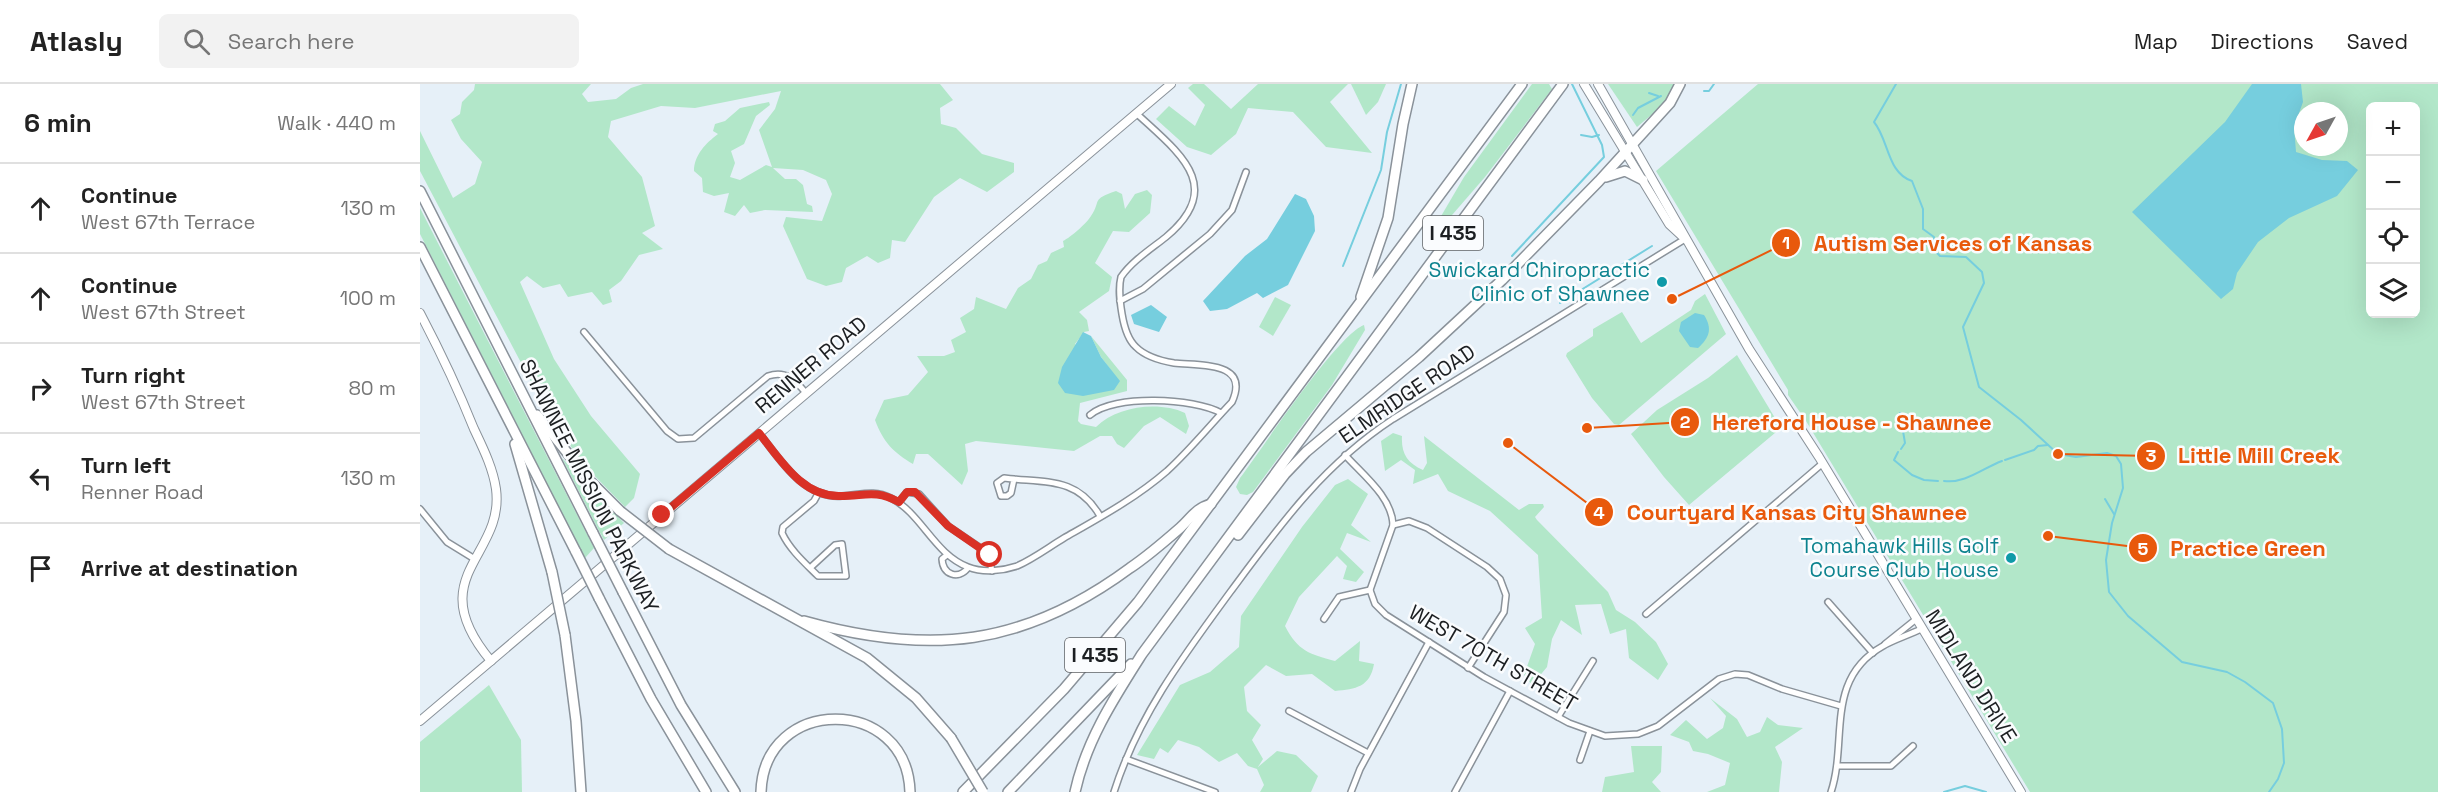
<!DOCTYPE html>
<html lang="en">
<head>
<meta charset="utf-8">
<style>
	body { margin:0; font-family:"Space Grotesk",sans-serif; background:#f2f2f2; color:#222 }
	.controls { position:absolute; right:18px; top:18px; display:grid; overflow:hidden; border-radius:9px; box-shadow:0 6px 24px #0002 }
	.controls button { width:54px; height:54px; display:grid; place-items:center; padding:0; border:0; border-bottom:2px solid #e0e0e0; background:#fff; color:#222; font:30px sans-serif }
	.compass { position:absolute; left:1874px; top:18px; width:54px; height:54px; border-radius:50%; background:#fff; box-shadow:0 6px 24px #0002; rotate:230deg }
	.stop { position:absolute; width:18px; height:18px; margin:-14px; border:4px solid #d93025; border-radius:50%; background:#fff }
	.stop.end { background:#d93025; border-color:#fff; box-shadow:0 2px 6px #0008 }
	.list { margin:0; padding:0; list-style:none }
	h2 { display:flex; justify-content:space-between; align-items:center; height:78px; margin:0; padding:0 24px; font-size:26px }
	h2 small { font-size:20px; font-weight:400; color:#767676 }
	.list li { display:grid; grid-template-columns:39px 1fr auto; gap:18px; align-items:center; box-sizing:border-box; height:90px; padding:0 24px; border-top:2px solid #e0e0e0 }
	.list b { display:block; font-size:22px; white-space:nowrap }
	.list p { margin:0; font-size:20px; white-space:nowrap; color:#767676 }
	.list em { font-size:20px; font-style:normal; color:#767676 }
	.icon { flex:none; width:33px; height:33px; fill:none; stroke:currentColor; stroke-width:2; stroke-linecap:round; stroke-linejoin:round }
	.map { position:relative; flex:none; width:2018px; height:708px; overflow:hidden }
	header { display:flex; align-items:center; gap:36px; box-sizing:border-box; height:84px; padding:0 30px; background:#fff; border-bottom:2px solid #e0e0e0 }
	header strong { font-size:28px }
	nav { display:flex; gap:33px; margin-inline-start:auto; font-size:21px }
	.search { width:420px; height:54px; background:#f2f2f2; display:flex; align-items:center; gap:15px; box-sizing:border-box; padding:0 21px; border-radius:9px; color:#767676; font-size:22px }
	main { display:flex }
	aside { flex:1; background:#fff }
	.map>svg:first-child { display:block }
</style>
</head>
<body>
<header>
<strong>Atlasly</strong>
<div class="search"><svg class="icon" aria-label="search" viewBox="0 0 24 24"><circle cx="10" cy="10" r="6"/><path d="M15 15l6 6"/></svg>Search here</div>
<nav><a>Map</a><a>Directions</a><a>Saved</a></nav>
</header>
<main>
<aside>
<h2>6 min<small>Walk · 440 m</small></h2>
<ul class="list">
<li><svg class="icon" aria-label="ahead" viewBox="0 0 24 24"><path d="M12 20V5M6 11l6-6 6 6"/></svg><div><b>Continue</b><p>West 67th Terrace</p></div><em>130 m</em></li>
<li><svg class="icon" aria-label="ahead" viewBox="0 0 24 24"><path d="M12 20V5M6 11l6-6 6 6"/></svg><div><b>Continue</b><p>West 67th Street</p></div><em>100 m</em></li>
<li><svg class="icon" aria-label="right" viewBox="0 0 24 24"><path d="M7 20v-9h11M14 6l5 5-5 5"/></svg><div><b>Turn right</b><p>West 67th Street</p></div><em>80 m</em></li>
<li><svg class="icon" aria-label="left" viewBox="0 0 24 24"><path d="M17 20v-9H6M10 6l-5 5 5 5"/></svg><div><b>Turn left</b><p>Renner Road</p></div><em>130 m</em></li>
<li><svg class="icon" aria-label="arrive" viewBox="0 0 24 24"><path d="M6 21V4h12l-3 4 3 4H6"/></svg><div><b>Arrive at destination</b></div></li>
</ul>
</aside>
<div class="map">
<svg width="2018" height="708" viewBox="0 0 2018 708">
	<rect width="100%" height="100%" fill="#e6f0f8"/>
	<!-- green -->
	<g fill="#b2e7c9" fill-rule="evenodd">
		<path d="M55 0H171L162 10 168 18 196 15 211 4 223 0H520L533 16 520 24 521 40 536 44 562 70 594 79V88L567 108 540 94 514 113 485 158 472 156 470 174 458 179 447 172 426 184 422 198 406 202 387 195 363 142 366 133 402 137 412 110 406 96 383 86 353 84 365 95H376L383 101 387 120 392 122 393 128 345 126 330 129 324 121 315 132 304 128 309 109 294 112 283 108 282 94 274 87C274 71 286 59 298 50L293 47 295 40 305 37 320 24 349 18 350 21 336 32 324 60 311 67 315 79 310 93 320 96 346 81 352 83 339 46 355 25 361 7 275 24 241 22 191 37 188 53 222 93 235 142 222 149 243 165 219 171 201 197 189 206 192 218 183 221 172 208 148 213 140 200 123 204 107 192 100 198 134 275 171 332 220 390 214 414 205 423 164 381 128 330 0 87V47L33 114 55 100 62 78 41 55 31 36 40 30 42 18 54 6Z"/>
		<path d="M773 0H784L811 25 838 0H928L910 18 952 69 906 63 873 28 828 24 816 50 791 71 767 63 736 35 749 22 775 42 785 21 768 4Z"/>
		<path d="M931 0H966L958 18 946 31Z"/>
		<path d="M1112 0H1129L1132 5 1065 93 1013 153 1010 151 1044 93Z"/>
		<path d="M1188 0H1255L1242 22 1217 43Z"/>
		<path d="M1338 0H2018V708H1610L1386 337 1368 311V306L1236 87ZM1950 22H1996V230H1950ZM1883 27H1919V63H1883Z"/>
		<path d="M727 106 732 111 730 129 709 148 693 147 675 179 692 193 689 207 659 228 667 236 669 247 664 248 655 260 699 297 681 273 671 252 707 296V307L660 319 658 337 661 340 676 343C697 322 739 317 765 329L769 342 766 350 740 333 724 342 704 364 697 360 692 352H680L654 367 556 357 545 360 548 387 542 401 508 370H496L493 380C474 369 463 358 455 336L464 316 488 311 508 288 497 272H524L535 268 531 256 546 248 540 234 554 225 556 213 586 225 598 204 611 195 618 181 627 177 631 169 644 163 643 157C651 153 666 140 671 132 682 116 670 116 696 107L702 110 705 125 715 110Z"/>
		<path d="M0 124 174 464 165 474 0 150Z"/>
		<path d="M1285 210 1306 250 1199 341 1194 340 1172 314 1146 272 1147 269 1173 252V245L1202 228 1221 259 1271 226 1275 217Z"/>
		<path d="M855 213 871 221 853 252 839 243Z"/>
		<path d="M944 241 945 246 912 301 833 408 827 411 820 410 816 403 820 394C842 365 917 251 944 241Z"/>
		<path d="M1317 271 1361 344 1269 421 1244 393 1211 350 1237 326 1288 294Z"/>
		<path d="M973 349 982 352C981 369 987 379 1003 386L1007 379 1004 352 1099 426 1109 420H1123L1124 423 1115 433 1117 436 1188 508 1196 526 1215 538 1236 558 1248 580 1238 596 1209 574 1206 545 1190 550 1181 520 1155 521 1162 551 1141 536 1132 555 1127 583 1112 601 1104 591 1115 560 1105 544 1122 534 1118 471 1070 427 1028 407 1018 390 993 400 995 386 981 376 965 387 961 357Z"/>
		<path d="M142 374 204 439 184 456 179 447Z"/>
		<path d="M928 395 948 410 931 441 951 458 927 449 920 465 944 488 936 498 923 495 927 482 917 472 879 513 865 542C878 567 889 570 915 577L940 557 939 577 954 580C950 603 936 605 915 607L892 590 866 592 846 581 824 603 827 627 841 641 832 656 843 675 838 683 857 667 876 671 898 692 891 708H840L844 701 837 685 828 682 817 669 799 678 779 663 758 656 748 669 740 664 734 675 717 671 760 601 790 588 819 563 821 532 882 443 915 401Z"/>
		<path d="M69 601 101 656 102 708H0V658Z"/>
		<path d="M1290 614 1317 635 1327 653 1340 648 1347 633 1358 641 1383 644 1355 663 1362 678 1359 708H1287L1305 701 1310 679 1288 670 1273 667 1269 658 1250 651 1266 636 1287 655 1303 644 1306 632Z"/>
		<path d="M1211 662H1242L1241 688 1232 698 1241 708H1182L1185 693 1214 688Z"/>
	</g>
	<!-- water -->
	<g fill="#76cede">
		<path d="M1832 0H1881L1883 18 1874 43 1876 68 1902 76 1927 77 1938 86 1917 112 1869 134 1838 158 1817 189 1813 205 1801 215 1712 128 1805 38Z"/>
		<path d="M875 110 886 115 894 132 895 147 868 201 843 214 837 209 807 225 790 227 783 217 825 172 847 155Z"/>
		<path d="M731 221 747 233 739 248 714 240 711 231Z"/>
		<path d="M1275 229 1284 231C1293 245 1289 254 1278 264L1270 263 1259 247 1261 238Z"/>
		<path d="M663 248 671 252 681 273 700 297 694 306 663 312 645 309 638 299 642 283Z"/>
	</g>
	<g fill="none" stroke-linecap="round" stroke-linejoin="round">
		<!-- stream -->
		<g stroke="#76cede" stroke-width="2">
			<path d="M1476 0 1454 38C1469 56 1467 89 1492 97L1503 125V145L1514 153 1513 165 1520 172 1546 173 1562 188 1564 199 1543 243 1559 303 1601 336 1638 370 1656 373 1687 369 1696 372 1701 380 1703 404 1692 439 1686 476 1689 508 1708 532 1762 578 1807 588 1825 598 1853 619 1862 645 1864 679 1858 695 1849 708"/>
			<path d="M1284 7H1289L1294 0"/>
			<path d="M1229 9 1238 12"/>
			<path d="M1213 31 1218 24 1241 12"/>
			<path d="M1161 51 1172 53 1179 51"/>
			<path d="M1092 172 1184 73 1182 61 1152 0"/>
			<path d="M923 182 961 86 967 48 981 0"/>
			<path d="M1140 219 1232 162"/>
			<path d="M1480 329 1485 359 1481 365"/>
			<path d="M1478 368 1474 376 1492 391 1504 396 1518 397"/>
			<path d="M1585 376 1614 366 1618 362 1628 361"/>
			<path d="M1524 397C1545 400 1563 384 1582 377"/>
			<path d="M1685 415 1694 430"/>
			<path d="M1524 708 1545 702 1566 708"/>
		</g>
		<defs>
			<g id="street">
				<path d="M700 217 723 205 790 150 812 126 826 88"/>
				<path d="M164 248 247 347 258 355 274 354 348 292C366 286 375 296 386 309"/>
				<path d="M670 331C694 310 774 314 801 329"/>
				<path d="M339 349C360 375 383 415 422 412 440 411 454 405 471 414 502 430 514 470 548 483 563 489 582 487 597 482 613 475 629 463 644 454 679 434 716 414 747 387 770 366 791 340 812 318 831 276 777 282 754 279 742 277 725 272 716 263 707 255 704 242 702 230 700 218 698 205 701 193 712 177 731 165 746 153 807 102 758 68 716 29"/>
				<path d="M925 371C943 391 972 413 973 441L950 506 955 520 966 531 1064 593 1149 639 1185 652 1218 650 1238 642 1299 595 1315 590 1328 591 1362 605 1421 622"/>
				<path d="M594 395 591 409 587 412H581L577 399 584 394C624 399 657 392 680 432"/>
				<path d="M479 418 487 408 499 410 528 442 568 469 572 487"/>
				<path d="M0 425 27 458 53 474"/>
				<path d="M973 441 989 437 1007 444 1067 483 1080 495 1086 511 1084 528 1048 584"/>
				<path d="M527 471 522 475C523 491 538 496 548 484"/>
				<path d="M390 484 415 461 422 460 426 492H398C385 479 370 466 362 449L363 443 394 417 399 408"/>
				<path d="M1408 518 1453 569"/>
				<path d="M1226 530 1403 379"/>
				<path d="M904 535 919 513 950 506"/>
				<path d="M1465 560 1495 536"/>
				<path d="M869 627 948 669"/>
				<path d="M1138 633 1173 577"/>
				<path d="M706 675 795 708"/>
				<path d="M1160 676 1170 647"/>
				<path d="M1417 682H1471L1493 662"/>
				<path d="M694 708C718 632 764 571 811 507 860 441 903 381 973 335L1265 155"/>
				<path d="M931 708 940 685 1009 558"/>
				<path d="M1035 708 1090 607"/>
				<path d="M1411 708C1428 657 1404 595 1463 562 1473 556 1489 551 1501 545"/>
			</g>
			<g id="secondary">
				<path d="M1164 0 1249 140 1262 152"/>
				<path d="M1178 0 1329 265 1399 373 1601 708"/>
				<path d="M0 229C20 267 38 305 54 345 63 364 73 384 76 405 85 473 0 492 71 577"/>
				<path d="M0 637 751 0"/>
			</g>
			<g id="highway">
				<path d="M1186 93 1205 87 1223 96"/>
				<path d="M0 107 173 449"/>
				<path d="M0 163 156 468"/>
				<path d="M941 213 968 134 983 40 992 0"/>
				<path d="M117 331 169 396 200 427"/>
				<path d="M95 360 132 488"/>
				<path d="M818 451 865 390 886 368 999 273 1082 196 1179 97 1250 19 1260 0"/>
				<path d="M249 465 447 574 496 614 531 654"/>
				<path d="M203 508 261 621 315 708"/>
				<path d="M179 514 231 615 286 708"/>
				<path d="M384 537C509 572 603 563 710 484 728 472 744 458 760 444 771 434 776 424 791 420"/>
				<path d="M145 551 156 637 161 708"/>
				<path d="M341 708C344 611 487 611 490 708"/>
				<path d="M543 708 644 605 718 518 1102 0"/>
				<path d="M588 708 711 580"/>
				<path d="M655 708C666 657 694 614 722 570L1143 0"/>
			</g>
		</defs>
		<!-- street casing -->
		<use href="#street" stroke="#8a929a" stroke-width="8"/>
		<!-- secondary casing -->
		<use href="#secondary" stroke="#8a929a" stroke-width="10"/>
		<!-- highway casing -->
		<use href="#highway" stroke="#8a929a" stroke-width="12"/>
		<!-- street -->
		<use href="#street" stroke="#fff" stroke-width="5"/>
		<!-- secondary -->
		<use href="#secondary" stroke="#fff" stroke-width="8"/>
		<!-- highway -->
		<use href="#highway" stroke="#fff" stroke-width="9"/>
		<defs>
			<g id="highway-bridge">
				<path d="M200 427 249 465"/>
				<path d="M173 449 203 508"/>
				<path d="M156 468 179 514"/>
				<path d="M132 488 145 551"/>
				<path d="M531 654 563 708"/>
			</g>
		</defs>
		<!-- highway-bridge casing -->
		<use href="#highway-bridge" stroke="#8a929a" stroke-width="12" stroke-linecap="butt"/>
		<!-- highway-bridge -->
		<use href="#highway-bridge" stroke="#fff" stroke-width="9"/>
	</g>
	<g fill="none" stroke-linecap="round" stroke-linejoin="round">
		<!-- route -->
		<path stroke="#d93025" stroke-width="8" d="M242 431 339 349C360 375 382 413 420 412 446 412 454 405 479 418L487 408H495L528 442 570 471"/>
	</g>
	<!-- markers -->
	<g fill="#0f9aa8" stroke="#fafcfe" stroke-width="2">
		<circle cx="1242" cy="198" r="6"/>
		<circle cx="1591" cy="474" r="6"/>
	</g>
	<g text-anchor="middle" stroke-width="5" stroke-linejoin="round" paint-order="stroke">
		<!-- shield labels -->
		<g fill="#fafcfe" stroke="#5f6164" stroke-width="1.5">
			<rect x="1003" y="132" width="60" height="34" rx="4.5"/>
			<rect x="645" y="554" width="60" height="34" rx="4.5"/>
		</g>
		<g font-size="20" font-weight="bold" fill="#1c1f22">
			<text x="1033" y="156">I 435</text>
			<text x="675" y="578">I 435</text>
		</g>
		<!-- culture labels -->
		<g font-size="21" fill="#0d838f" stroke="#fafcfe" text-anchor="end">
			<text x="1230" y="193">Swickard Chiropractic<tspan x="1230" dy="24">Clinic of Shawnee</tspan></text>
			<text x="1579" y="469">Tomahawk Hills Golf<tspan x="1579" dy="24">Course Club House</tspan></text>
		</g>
		<!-- street labels -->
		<g font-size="21" fill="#1c1f22" stroke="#fafcfe">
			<text transform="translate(391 281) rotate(-40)" y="7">RENNER ROAD</text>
			<text transform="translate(987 310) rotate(-34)" y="7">ELMRIDGE ROAD</text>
			<text transform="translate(169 402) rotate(63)" y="7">SHAWNEE MISSION PARKWAY</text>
			<text transform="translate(1073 574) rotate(30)" y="7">WEST 70TH STREET</text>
			<text transform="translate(1551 592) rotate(58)" y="7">MIDLAND DRIVE</text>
		</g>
	</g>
	<!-- callouts -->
	<path fill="none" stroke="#e8590c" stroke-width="2" d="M1252 215L1366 159M1167 344L1265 338M1638 370L1731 372M1088 359L1179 428M1628 452L1723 464"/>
	<g fill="#e8590c" stroke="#fafcfe" stroke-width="2">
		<circle cx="1252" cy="215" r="6"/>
		<circle cx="1167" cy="344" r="6"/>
		<circle cx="1638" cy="370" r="6"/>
		<circle cx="1088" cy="359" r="6"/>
		<circle cx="1628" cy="452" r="6"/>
		<circle cx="1366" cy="159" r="15"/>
		<circle cx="1265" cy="338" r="15"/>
		<circle cx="1731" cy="372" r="15"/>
		<circle cx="1179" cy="428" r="15"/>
		<circle cx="1723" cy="464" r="15"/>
	</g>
	<g font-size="18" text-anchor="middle" font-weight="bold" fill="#fff">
		<text x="1366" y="165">1</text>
		<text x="1265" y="344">2</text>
		<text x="1731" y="378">3</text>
		<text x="1179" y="435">4</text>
		<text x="1723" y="471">5</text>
	</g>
	<g font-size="22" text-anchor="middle" font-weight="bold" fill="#e8590c" stroke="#fafcfe" stroke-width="5" stroke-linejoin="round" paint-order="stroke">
		<text x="1533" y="167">Autism Services of Kansas</text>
		<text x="1432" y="346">Hereford House - Shawnee</text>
		<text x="1839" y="379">Little Mill Creek</text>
		<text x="1377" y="436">Courtyard Kansas City Shawnee</text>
		<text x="1828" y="472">Practice Green</text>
	</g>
</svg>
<div class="controls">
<button>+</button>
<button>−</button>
<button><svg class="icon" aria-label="locate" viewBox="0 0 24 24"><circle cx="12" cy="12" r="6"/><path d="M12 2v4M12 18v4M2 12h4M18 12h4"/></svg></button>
<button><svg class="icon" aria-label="layers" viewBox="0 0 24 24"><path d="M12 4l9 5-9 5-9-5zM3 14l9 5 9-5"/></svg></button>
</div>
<svg class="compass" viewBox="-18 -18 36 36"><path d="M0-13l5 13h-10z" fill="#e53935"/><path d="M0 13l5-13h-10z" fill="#767676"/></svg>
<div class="stop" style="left:570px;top:471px"></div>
<div class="stop end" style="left:242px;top:431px"></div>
</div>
</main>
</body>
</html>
